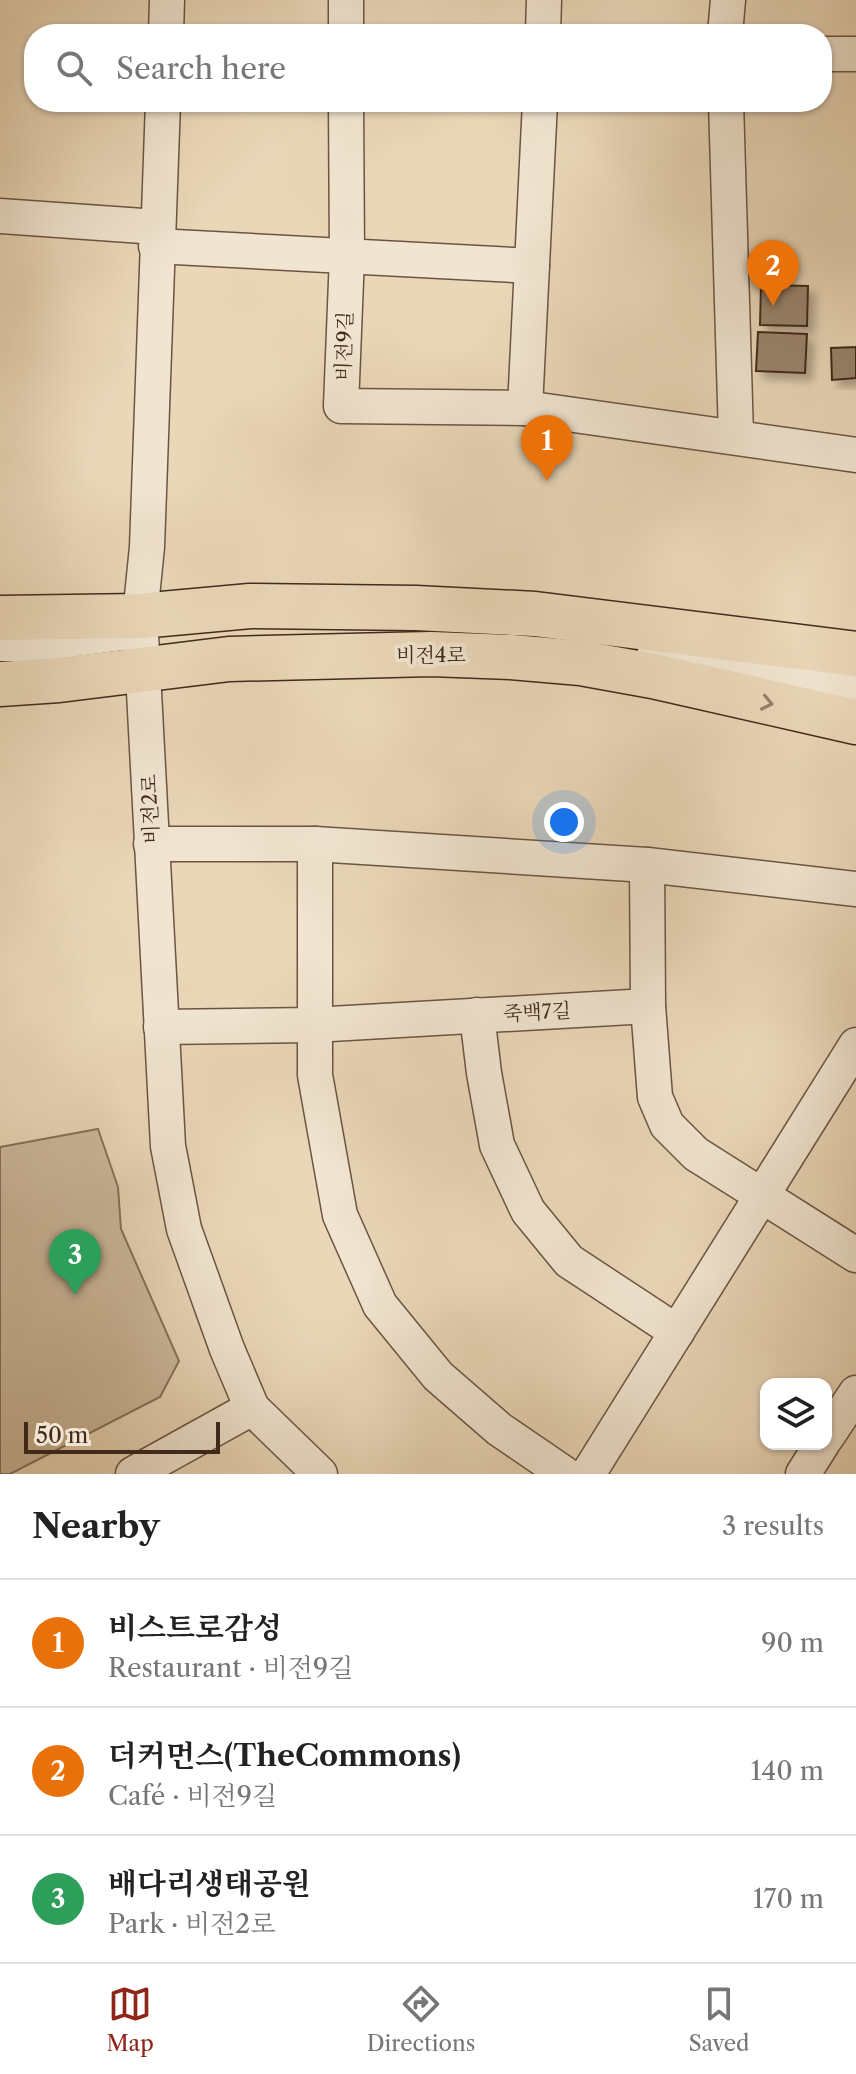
<!DOCTYPE html>
<html lang="en">
<head>
<meta charset="utf-8">
<style>
	body { margin:0; font-family:"Libre Caslon Text","Noto Serif KR",serif; background:#f2f2f2; color:#222 }
	.controls { position:absolute; right:24px; bottom:24px; display:grid; overflow:hidden; border-radius:16px; box-shadow:0 2px 6px #0004 }
	.controls button { width:72px; height:72px; display:grid; place-items:center; padding:0; border:0; border-bottom:2px solid #e0e0e0; background:#fff; color:#222; font:40px sans-serif }
	.scale { position:absolute; left:24px; bottom:20px; width:196px; box-sizing:border-box; padding-left:8px; border:4px solid #412a1a; border-top:0; font-size:22px; line-height:28px; white-space:nowrap; color:#412a1a; -webkit-text-stroke:6px #f1e5d1; paint-order:stroke }
	.you { position:absolute; left:564px; top:822px; width:28px; height:28px; margin:-20px; border:6px solid #fff; border-radius:50%; background:#1a73e8; box-shadow:0 0 0 12px #1a73e833 }
	.badge { display:grid; place-items:center; width:52px; height:52px; border-radius:50%; background:#8f2418; color:#fff; font-size:26px; font-weight:700 }
	.pin { position:absolute; translate:-50% -66px; filter:drop-shadow(0 2px 4px #0008) }
	.pin::after { content:''; position:absolute; top:42px; width:28px; height:24px; background:inherit; clip-path:polygon(0 0,100% 0,50% 100%) }
	.list { margin:0; padding:0; list-style:none }
	h2 { display:flex; justify-content:space-between; align-items:center; height:104px; margin:0; padding:0 32px; font-size:34px }
	h2 small { font-size:26px; font-weight:400; color:#767676 }
	.list li { display:grid; grid-template-columns:52px 1fr auto; gap:24px; align-items:center; box-sizing:border-box; height:128px; padding:0 32px; border-top:2px solid #e0e0e0 }
	.list b { display:block; font-size:30px; white-space:nowrap }
	.list p { margin:0; font-size:26px; white-space:nowrap; color:#767676 }
	.list em { font-size:26px; font-style:normal; color:#767676 }
	.icon { flex:none; width:44px; height:44px; fill:none; stroke:currentColor; stroke-width:2; stroke-linecap:round; stroke-linejoin:round }
	.map { position:relative; flex:none; width:856px; height:1474px; overflow:hidden }
	.search { position:absolute; background:#fff; box-shadow:0 2px 6px #0004; left:24px; right:24px; top:24px; height:88px; display:flex; align-items:center; gap:20px; box-sizing:border-box; padding:0 28px; border-radius:32px; color:#767676; font-size:30px }
	.sheet { height:488px; background:#fff }
	nav { display:flex; justify-content:space-around; align-items:center; box-sizing:border-box; height:112px; border-top:2px solid #e0e0e0; background:#fff; font-size:22px; color:#767676 }
	nav a { display:grid; justify-items:center; gap:4px }
	nav .on { color:#8f2418 }
	.map>svg:first-child { display:block }
</style>
</head>
<body>
<div class="map">
<svg width="856" height="1474" viewBox="0 0 856 1474">
	<defs>
		<filter id="shadow"><feDropShadow dx="7" dy="7" stdDeviation="4" flood-color="#0004"/></filter>
	</defs>
	<rect width="100%" height="100%" fill="#ead7b8"/>
	<filter id="stains"><feTurbulence type="fractalNoise" baseFrequency=".0025" numOctaves="4"/><feColorMatrix values="0 0 0 0 .2 0 0 0 0 .09 0 0 0 0 .02 0 0 0 .5 -.17"/></filter>
	<radialGradient id="worn" r=".72"><stop offset=".6" stop-color="#630" stop-opacity="0"/><stop offset="1" stop-color="#630" stop-opacity=".3"/></radialGradient>
	<!-- green -->
	<path fill="#cdba9d" stroke="#87725c" stroke-width="2" d="M98 1129 118 1187 121 1229 179 1361 160 1397 10 1474H0V1147Z"/>
	<!-- building -->
	<g fill="#99846c" stroke="#412a1a" stroke-width="2" filter="url(#shadow)">
		<path d="M761 285 808 286 807 326 760 325Z"/>
		<path d="M758 332 807 334 805 373 756 371Z"/>
		<path d="M856 347V378L832 380 831 348Z"/>
	</g>
	<g fill="none" stroke-linecap="round" stroke-linejoin="round">
		<defs>
			<g id="minor">
				<path d="M346 0V34"/>
				<path d="M166 34 167 0"/>
				<path d="M543 34 544 0"/>
				<path d="M725 34 728 0"/>
				<path d="M822 54H856"/>
				<path d="M163 102 147 547 140 616 168 1146 184 1229 227 1349 252 1408 320 1474"/>
				<path d="M346 102 347 256 341 406 525 408 856 455"/>
				<path d="M726 102 736 436"/>
				<path d="M0 216 157 227"/>
				<path d="M156 246 532 266"/>
				<path d="M525 408 540 102"/>
				<path d="M0 644H40L59 638"/>
				<path d="M40 644 123 633"/>
				<path d="M653 658 856 686"/>
				<path d="M151 844H315L647 865 856 889"/>
				<path d="M315 844V1075L340 1215 380 1305 438 1376 499 1429 565 1474"/>
				<path d="M647 865 648 1006 655 1097 667 1125 696 1154 856 1255"/>
				<path d="M477 1015 484 1073 497 1145 528 1211 569 1261 677 1332"/>
				<path d="M161 1027 313 1025 648 1006"/>
				<path d="M826 1438 856 1393"/>
				<path d="M133 1474 252 1408"/>
				<path d="M588 1474 856 1045"/>
				<path d="M803 1474 822 1444"/>
			</g>
			<g id="major">
				<path d="M0 618 140 616 250 606 416 608 535 614 856 654"/>
				<path d="M0 684 59 680 229 659 431 654 511 657 581 663 653 676 856 722"/>
			</g>
		</defs>
		<!-- minor casing -->
		<use href="#minor" stroke="#6b5542" stroke-width="37"/>
		<!-- major casing -->
		<use href="#major" stroke="#412a1a" stroke-width="47"/>
		<!-- minor -->
		<use href="#minor" stroke="#f1e5d1" stroke-width="34"/>
		<!-- major -->
		<use href="#major" stroke="#ead7b8" stroke-width="44"/>
	</g>
	<!-- one-way arrows -->
	<defs><path id="oneway-chevron" d="M-2-3.5L2.5 0L-2 3.5" fill="none" stroke-width="1.6" stroke-linecap="round" stroke-linejoin="round" transform="scale(2)"/></defs>
	<use stroke="#968069" href="#oneway-chevron" transform="translate(767 703) rotate(12)"/>
	<g text-anchor="middle" stroke-width="8" stroke-linejoin="round" paint-order="stroke">
		<!-- street labels -->
		<g font-size="20" fill="#412a1a" stroke="#f1e5d1">
			<text transform="translate(344 346) rotate(-88)" y="7">비전9길</text>
			<text x="431" y="662">비전4로</text>
			<text transform="translate(150 809) rotate(-92)" y="7">비전2로</text>
			<text transform="translate(537 1012) rotate(-3)" y="7">죽백7길</text>
		</g>
	</g>
	<rect width="100%" height="100%" filter="url(#stains)"/>
	<rect width="100%" height="100%" fill="url(#worn)"/>
</svg>
<div class="controls">
<button><svg class="icon" aria-label="layers" viewBox="0 0 24 24"><path d="M12 4l9 5-9 5-9-5zM3 14l9 5 9-5"/></svg></button>
</div>
<div class="scale">50 m</div>
<div class="you"></div>
<div class="pin badge" style="left:547px;top:481px;background:#e8710a">1</div>
<div class="pin badge" style="left:773px;top:306px;background:#e8710a">2</div>
<div class="pin badge" style="left:75px;top:1295px;background:#2e9e5b">3</div>
<div class="search"><svg class="icon" aria-label="search" viewBox="0 0 24 24"><circle cx="10" cy="10" r="6"/><path d="M15 15l6 6"/></svg>Search here</div>
</div>
<section class="sheet">
<h2>Nearby<small>3 results</small></h2>
<ul class="list">
<li><span class="badge" style="background:#e8710a">1</span><div><b>비스트로감성</b><p>Restaurant · 비전9길</p></div><em>90 m</em></li>
<li><span class="badge" style="background:#e8710a">2</span><div><b>더커먼스(TheCommons)</b><p>Café · 비전9길</p></div><em>140 m</em></li>
<li><span class="badge" style="background:#2e9e5b">3</span><div><b>배다리생태공원</b><p>Park · 비전2로</p></div><em>170 m</em></li>
</ul>
</section>
<nav>
<a class="on"><svg class="icon" aria-label="map" viewBox="0 0 24 24"><path d="M3 6l6-2 6 2 6-2v14l-6 2-6-2-6 2zM9 4v14M15 6v14"/></svg>Map</a>
<a><svg class="icon" aria-label="directions" viewBox="0 0 24 24"><path d="M12 3l9 9-9 9-9-9zM9 14v-3h6M13 9l2 2-2 2"/></svg>Directions</a>
<a><svg class="icon" aria-label="saved" viewBox="0 0 24 24"><path d="M7 4h10v16l-5-4-5 4z"/></svg>Saved</a>
</nav>
</body>
</html>
